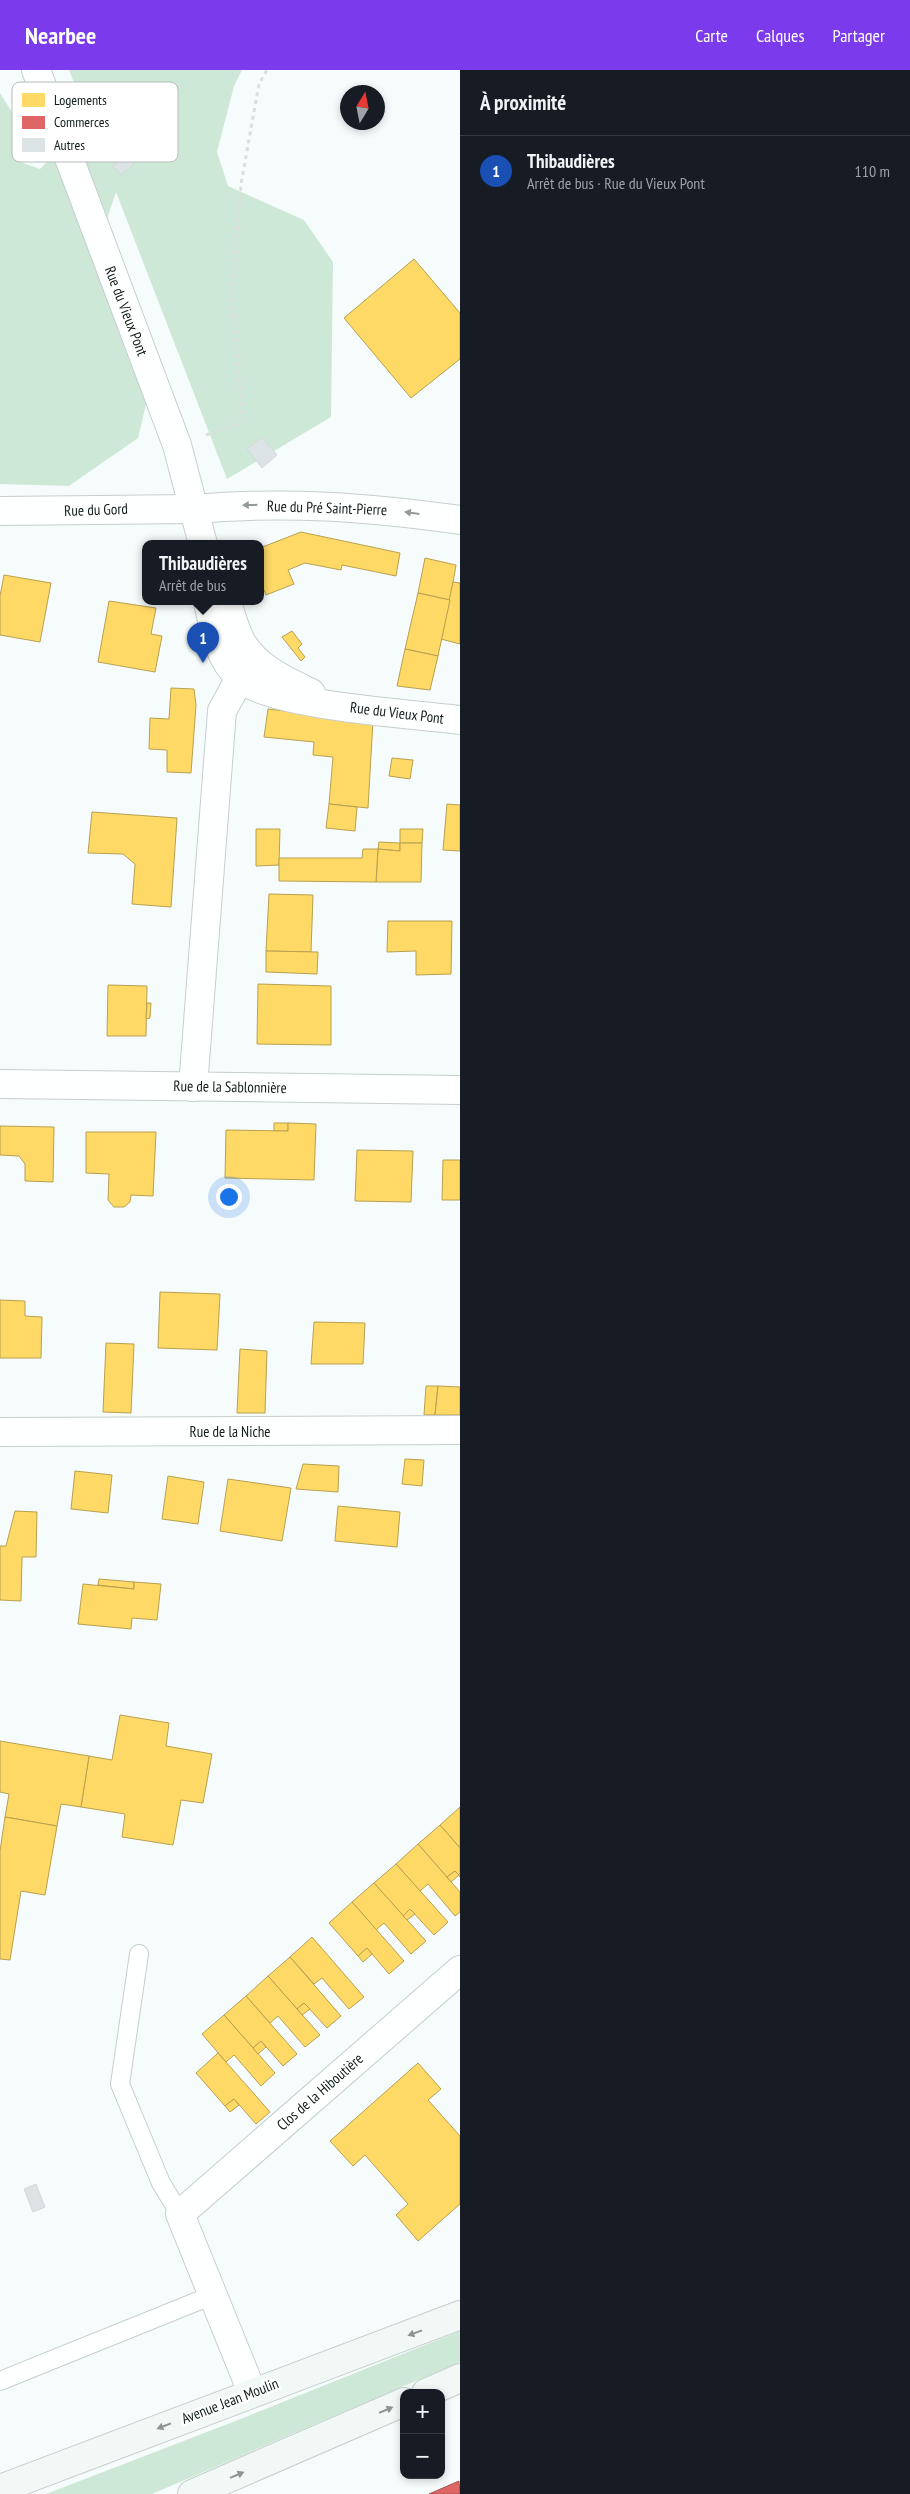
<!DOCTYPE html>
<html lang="fr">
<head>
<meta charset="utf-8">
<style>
	body { margin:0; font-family:"PT Sans Narrow",sans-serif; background:#20242c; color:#f1f3f6 }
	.controls { position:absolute; right:15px; bottom:15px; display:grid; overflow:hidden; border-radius:10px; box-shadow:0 2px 8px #0003 }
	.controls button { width:45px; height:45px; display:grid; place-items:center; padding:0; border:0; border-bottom:1px solid #363941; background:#171b24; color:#f1f3f6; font:25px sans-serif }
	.compass { position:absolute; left:340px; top:15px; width:45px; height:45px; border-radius:50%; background:#171b24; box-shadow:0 2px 8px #0003; rotate:10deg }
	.you { position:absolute; left:228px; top:1126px; width:18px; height:18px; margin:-12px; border:4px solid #fff; border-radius:50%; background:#1a73e8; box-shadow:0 0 0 8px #1a73e833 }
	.badge { display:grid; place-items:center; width:32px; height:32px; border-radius:50%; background:#7c3aed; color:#fff; font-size:16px; font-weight:700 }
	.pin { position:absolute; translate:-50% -41px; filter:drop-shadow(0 1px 2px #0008) }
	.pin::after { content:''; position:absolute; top:26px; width:18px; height:15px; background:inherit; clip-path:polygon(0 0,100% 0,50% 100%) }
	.popup { position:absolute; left:142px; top:470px; width:122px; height:65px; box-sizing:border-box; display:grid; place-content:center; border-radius:10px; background:#171b24; filter:drop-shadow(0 1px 4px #0005); font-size:16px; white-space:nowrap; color:#9ea1a6 }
	.popup b { font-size:19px; color:#f1f3f6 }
	.popup::after { content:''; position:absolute; left:50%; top:100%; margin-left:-10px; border:10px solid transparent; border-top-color:#171b24 }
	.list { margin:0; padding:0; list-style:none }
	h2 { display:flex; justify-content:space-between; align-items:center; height:65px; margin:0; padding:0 20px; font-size:21px }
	h2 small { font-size:16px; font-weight:400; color:#9ea1a6 }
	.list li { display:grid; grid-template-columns:32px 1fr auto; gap:15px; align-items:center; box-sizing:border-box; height:70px; padding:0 20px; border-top:1px solid #363941 }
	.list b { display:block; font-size:19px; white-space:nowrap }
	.list p { margin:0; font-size:16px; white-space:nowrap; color:#9ea1a6 }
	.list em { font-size:16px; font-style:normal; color:#9ea1a6 }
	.map { position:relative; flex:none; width:460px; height:2424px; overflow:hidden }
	header { display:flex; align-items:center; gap:30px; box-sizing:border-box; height:70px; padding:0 25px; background:#7c3aed; color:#fff }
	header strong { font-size:24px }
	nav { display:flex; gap:28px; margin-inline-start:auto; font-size:18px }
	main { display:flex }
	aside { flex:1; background:#171b24 }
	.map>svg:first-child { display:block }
</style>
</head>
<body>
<header>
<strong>Nearbee</strong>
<nav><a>Carte</a><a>Calques</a><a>Partager</a></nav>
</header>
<main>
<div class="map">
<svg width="460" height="2424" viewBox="0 0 460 2424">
	<rect width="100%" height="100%" fill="#f6fcfc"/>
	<!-- green -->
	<g fill="#cde8d6">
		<path d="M69 0H242L234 16 217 82 228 116 304 150 333 192 331 347 227 409 116 122 105 155 156 292 138 368 69 416 0 414V23L15 47 20 92 40 99 89 50Z"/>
		<path d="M460 2261V2292L152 2424H46L238 2350Z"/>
	</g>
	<!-- homes -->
	<g fill="#ffd966" stroke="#b8a050">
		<path d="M414 189 460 243V289L411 328 344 248Z"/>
		<path d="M301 462 400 483 396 506 342 495 341 500 305 493 288 500 294 514 266 525 260 511V478Z"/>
		<path d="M425 488 456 495 450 530 418 523Z"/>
		<path d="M4 505 51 513 40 572 0 565V526Z"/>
		<path d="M453 512 460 513V574L441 569Z"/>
		<path d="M418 523 450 530 438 586 405 579Z"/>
		<path d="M109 531 156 538 151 564 162 566 155 602 98 592Z"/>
		<path d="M292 561 302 574 298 578 305 587 301 591 282 567Z"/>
		<path d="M405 579 438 586 430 620 397 616Z"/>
		<path d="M171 618 194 619 196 635 191 703 167 702V680L149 679 150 648 169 649Z"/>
		<path d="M268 639 373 651 368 738 329 734 333 687 313 685 314 672 264 667Z"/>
		<path d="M392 688 413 690 410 709 389 706Z"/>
		<path d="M329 734 357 737 355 761 326 758Z"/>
		<path d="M447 734 460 735V781L443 780Z"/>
		<path d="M92 742 177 748 171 837 132 834 135 794 123 784 88 783Z"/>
		<path d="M256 759H280L279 795 256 796Z"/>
		<path d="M400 759H423L422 773H400Z"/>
		<path d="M379 772 400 773V781L378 779Z"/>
		<path d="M400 773H422L421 812H376L378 779 400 781Z"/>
		<path d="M363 779H378L376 812 279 811V788H362Z"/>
		<path d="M269 824 313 825 311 882 266 881Z"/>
		<path d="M388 851H452L451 904 416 905V881L387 882Z"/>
		<path d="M266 881 318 882 317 904 266 902Z"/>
		<path d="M258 914 331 916V975L257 974Z"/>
		<path d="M108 915 147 916 146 966H107Z"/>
		<path d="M147 933H151L150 948 146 949Z"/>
		<rect x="274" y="1053" width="14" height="8"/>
		<path d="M288 1053 316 1054 314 1110 225 1108 226 1060 288 1061Z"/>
		<path d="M0 1056 54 1057 53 1112 25 1111V1094L19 1086 0 1085Z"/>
		<path d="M86 1062H156L153 1126 131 1125 130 1132 124 1137H114L108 1130 109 1104 86 1103Z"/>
		<path d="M357 1080 413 1081 411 1132 355 1131Z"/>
		<path d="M443 1090H460V1130H442Z"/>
		<path d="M160 1222 220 1224 217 1280 158 1278Z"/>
		<path d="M0 1230 25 1231V1246L42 1247 41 1288H0Z"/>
		<path d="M314 1252 365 1253 363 1294H311Z"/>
		<path d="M106 1273 134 1274 131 1343 103 1342Z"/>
		<path d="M240 1279 267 1281 265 1343H237Z"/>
		<path d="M426 1316H438L435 1345H424Z"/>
		<path d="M438 1316 460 1317V1345H435Z"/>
		<path d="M405 1389 424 1390 422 1416 402 1414Z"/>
		<path d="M303 1394 339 1396 338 1422 296 1419Z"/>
		<path d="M75 1401 112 1405 108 1443 71 1439Z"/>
		<path d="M168 1406 204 1412 198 1454 162 1449Z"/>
		<path d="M228 1409 291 1418 282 1471 220 1461Z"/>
		<path d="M338 1436 400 1442 397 1477 335 1471Z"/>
		<path d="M15 1441 37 1442 36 1487H22L21 1531 0 1530V1476H6Z"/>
		<path d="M99 1509 134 1512V1519L98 1515Z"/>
		<path d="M134 1512 161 1514 157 1550 132 1548 131 1559 78 1554 83 1514 134 1519Z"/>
		<path d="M120 1645 169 1653 166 1676 212 1684 203 1733 181 1730 173 1775 122 1767 125 1744 81 1737 89 1686 112 1690Z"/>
		<path d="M0 1671 89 1686 81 1737 61 1734 57 1756 5 1747 9 1724 0 1722Z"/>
		<path d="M460 1737V1778L440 1755Z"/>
		<path d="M5 1747 57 1756 45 1825 21 1821 10 1890 0 1889V1781Z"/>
		<path d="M440 1755 460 1778V1807L455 1801 447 1807 418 1774Z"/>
		<path d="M418 1774 460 1822V1842L455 1846 428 1814 420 1821 396 1794Z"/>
		<path d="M396 1794 448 1852 434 1865 410 1839 403 1846 374 1813Z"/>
		<path d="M455 1801 459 1805 451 1812 447 1807Z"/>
		<path d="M374 1813 426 1871 411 1884 384 1853 376 1860 352 1832Z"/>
		<path d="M352 1832 404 1891 389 1904 367 1878 358 1886 329 1853Z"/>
		<path d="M410 1839 415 1844 407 1850 403 1846Z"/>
		<path d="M312 1867 364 1927 349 1939 322 1908 314 1914 290 1887Z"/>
		<path d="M367 1878 372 1884 363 1892 358 1886Z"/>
		<path d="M290 1887 341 1946 327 1958 304 1933 297 1939 268 1906Z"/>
		<path d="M268 1906 320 1965 305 1977 278 1946 270 1953 246 1926Z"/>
		<path d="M246 1926 297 1984 283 1996 261 1971 253 1978 224 1945Z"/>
		<path d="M304 1933 310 1939 302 1945 297 1939Z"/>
		<path d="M224 1945 275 2003 261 2016 234 1985 226 1992 202 1964Z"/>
		<path d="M261 1971 266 1977 258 1984 253 1978Z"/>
		<path d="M218 1983 270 2042 256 2054 234 2029 225 2036 196 2003Z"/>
		<path d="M418 1993 441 2019 428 2030 460 2066V2134L418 2171 396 2145 408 2134 365 2085 353 2096 330 2071Z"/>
		<path d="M234 2029 239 2035 230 2042 225 2036Z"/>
	</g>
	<!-- shops -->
	<path fill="#e06666" stroke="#a25050" d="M459 2411 460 2424H429Z"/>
	<!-- building -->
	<g fill="#dce3e5" stroke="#d2d9db">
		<path d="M126 85 134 94 121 105 113 96Z"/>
		<path d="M262 367 277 385 262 398 247 379Z"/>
		<path d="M36 2114 45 2137 33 2142 24 2119Z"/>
	</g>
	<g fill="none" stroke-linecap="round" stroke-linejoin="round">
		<defs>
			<g id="service">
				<path d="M139 1884 120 2014 161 2113 180 2144"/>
				<path d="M0 2311 213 2225"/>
			</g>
			<g id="minor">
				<path d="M0 441 193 439"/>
				<path d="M0 1014 460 1020"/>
				<path d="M193 1017 222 641 240 608 254 589"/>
				<path d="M0 1362 460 1360"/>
				<path d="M252 2322 180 2144 460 1900"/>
			</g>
			<g id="tertiary">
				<path d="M36 0 177 375 203 474"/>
				<path d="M193 439C285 431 368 437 460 450"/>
				<path d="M208 532C214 559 218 588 240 608 271 636 414 644 460 650"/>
				<path d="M227 532C231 545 235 561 242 573 257 598 286 611 311 623"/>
			</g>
			<g id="secondary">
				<path d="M426 2323 460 2308"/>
				<path d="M0 2419 460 2245"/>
				<path d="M192 2424 404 2332"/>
			</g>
		</defs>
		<!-- service casing -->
		<use href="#service" stroke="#c6cece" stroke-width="20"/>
		<!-- minor casing -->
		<use href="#minor" stroke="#c6cece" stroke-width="30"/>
		<!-- tertiary casing -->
		<use href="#tertiary" stroke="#c6cece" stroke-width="30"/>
		<!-- secondary casing -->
		<use href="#secondary" stroke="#c6cece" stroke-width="30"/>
		<!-- path -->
		<path stroke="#dcdddd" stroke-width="3" stroke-dasharray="4 4" stroke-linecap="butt" d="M206 365 243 353 232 228 241 114 259 14 267 0"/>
		<!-- service -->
		<use href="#service" stroke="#feffff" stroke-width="18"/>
		<!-- minor -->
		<use href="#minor" stroke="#feffff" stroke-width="28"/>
		<!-- tertiary -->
		<use href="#tertiary" stroke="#feffff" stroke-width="28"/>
		<!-- secondary -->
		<use href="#secondary" stroke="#f1f8f6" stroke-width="28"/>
	</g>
	<!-- one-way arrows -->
	<defs><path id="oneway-solid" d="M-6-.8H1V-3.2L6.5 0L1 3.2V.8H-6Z" transform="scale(1.25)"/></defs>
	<g fill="#939999">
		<use href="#oneway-solid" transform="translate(250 435) rotate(179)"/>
		<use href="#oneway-solid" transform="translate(412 443) rotate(-172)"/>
	</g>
	<g fill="#8c9594">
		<use href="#oneway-solid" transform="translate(415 2263) rotate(160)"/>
		<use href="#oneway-solid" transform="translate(386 2340) rotate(-23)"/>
		<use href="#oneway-solid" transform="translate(164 2356) rotate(159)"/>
		<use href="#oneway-solid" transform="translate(237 2405) rotate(-23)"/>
	</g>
	<g text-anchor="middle" stroke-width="5" stroke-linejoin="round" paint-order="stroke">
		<!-- street labels -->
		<g font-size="15" fill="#111c1c" stroke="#fff">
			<text transform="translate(126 241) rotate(69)" y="5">Rue du Vieux Pont</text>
			<text transform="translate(327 438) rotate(2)" y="5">Rue du Pré Saint-Pierre</text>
			<text transform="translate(96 440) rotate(-2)" y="5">Rue du Gord</text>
			<text transform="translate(397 643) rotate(7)" y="5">Rue du Vieux Pont</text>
			<text transform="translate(230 1017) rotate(1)" y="5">Rue de la Sablonnière</text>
			<text x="230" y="1367">Rue de la Niche</text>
			<text transform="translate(320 2022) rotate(-41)" y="5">Clos de la Hiboutière</text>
			<text transform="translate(230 2331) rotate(-21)" y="5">Avenue Jean Moulin</text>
		</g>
	</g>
	<!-- legend -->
	<rect x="12" y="12" width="166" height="80" rx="8" fill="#fff" stroke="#b8bbbb" stroke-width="1"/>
	<rect x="22" y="23" width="23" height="14" fill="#ffd966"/>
	<rect x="22" y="46" width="23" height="13" fill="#e06666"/>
	<rect x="22" y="68" width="23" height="14" fill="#dce3e5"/>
	<g font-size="14" fill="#111c1c">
		<text x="54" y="35">Logements</text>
		<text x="54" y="57">Commerces</text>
		<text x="54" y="80">Autres</text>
	</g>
</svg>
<div class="controls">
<button>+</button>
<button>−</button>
</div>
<svg class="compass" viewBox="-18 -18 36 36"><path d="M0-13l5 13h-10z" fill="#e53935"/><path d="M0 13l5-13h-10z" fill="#9ea1a6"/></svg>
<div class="you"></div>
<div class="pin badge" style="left:203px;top:593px;background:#1a4fb4">1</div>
<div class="popup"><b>Thibaudières</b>Arrêt de bus</div>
</div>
<aside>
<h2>À proximité<small></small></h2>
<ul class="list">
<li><span class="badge" style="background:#1a4fb4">1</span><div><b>Thibaudières</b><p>Arrêt de bus · Rue du Vieux Pont</p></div><em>110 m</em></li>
</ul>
</aside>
</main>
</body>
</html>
